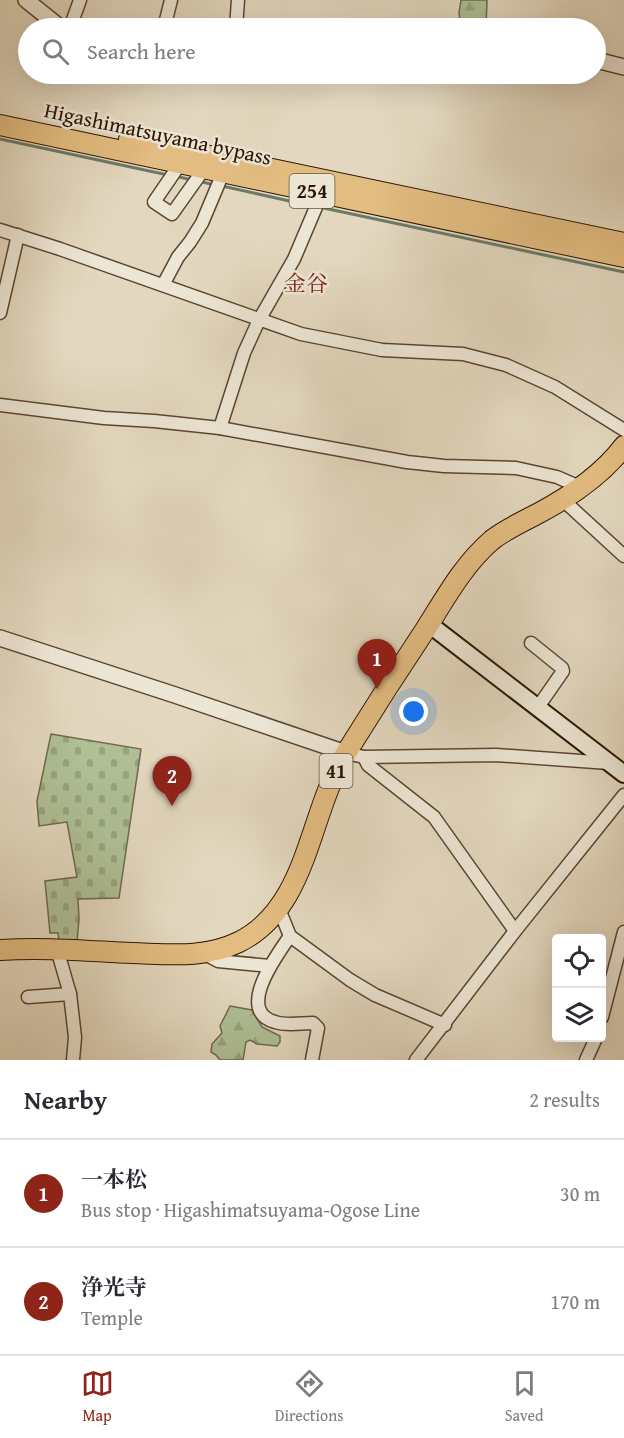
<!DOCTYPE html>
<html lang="en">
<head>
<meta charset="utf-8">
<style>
	body { margin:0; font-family:"Gentium Book Plus","Noto Serif JP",serif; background:#f7f7f7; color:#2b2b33 }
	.controls { position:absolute; right:18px; bottom:18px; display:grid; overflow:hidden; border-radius:6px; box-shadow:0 6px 24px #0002 }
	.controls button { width:54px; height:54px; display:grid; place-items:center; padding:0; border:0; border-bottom:2px solid #e1e1e2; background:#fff; color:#2b2b33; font:30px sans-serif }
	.you { position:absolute; left:414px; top:712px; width:21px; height:21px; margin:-15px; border:4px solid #fff; border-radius:50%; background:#1a73e8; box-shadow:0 0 0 9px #1a73e833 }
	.badge { display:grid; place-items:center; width:39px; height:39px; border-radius:50%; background:#8f2418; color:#fff; font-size:20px; font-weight:700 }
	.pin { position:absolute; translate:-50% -50px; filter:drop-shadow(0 2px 3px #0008) }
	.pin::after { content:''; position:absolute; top:32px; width:21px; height:18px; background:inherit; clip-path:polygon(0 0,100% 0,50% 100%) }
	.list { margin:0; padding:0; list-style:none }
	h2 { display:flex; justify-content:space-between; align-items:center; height:78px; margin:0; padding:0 24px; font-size:26px }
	h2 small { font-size:20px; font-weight:400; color:#7c7c81 }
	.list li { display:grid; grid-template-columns:39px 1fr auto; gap:18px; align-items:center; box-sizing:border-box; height:108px; padding:0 24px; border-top:2px solid #e1e1e2 }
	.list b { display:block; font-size:22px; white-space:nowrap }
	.list p { margin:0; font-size:20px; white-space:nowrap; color:#7c7c81 }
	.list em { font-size:20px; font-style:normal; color:#7c7c81 }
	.icon { flex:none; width:33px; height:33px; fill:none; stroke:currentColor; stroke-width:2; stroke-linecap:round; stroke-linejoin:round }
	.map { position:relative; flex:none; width:624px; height:1060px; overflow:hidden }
	.search { position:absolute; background:#fff; box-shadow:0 6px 24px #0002; left:18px; right:18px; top:18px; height:66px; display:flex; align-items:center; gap:15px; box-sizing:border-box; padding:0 21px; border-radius:33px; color:#7c7c81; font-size:22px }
	.sheet { height:294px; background:#fff }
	nav { display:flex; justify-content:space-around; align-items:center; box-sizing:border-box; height:84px; border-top:2px solid #e1e1e2; background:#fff; font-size:16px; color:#7c7c81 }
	nav a { display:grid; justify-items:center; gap:3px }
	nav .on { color:#8f2418 }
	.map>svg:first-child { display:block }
</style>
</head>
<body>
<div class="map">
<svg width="624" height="1060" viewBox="0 0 624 1060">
	<defs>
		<pattern id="forest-firs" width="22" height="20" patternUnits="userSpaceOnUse" patternTransform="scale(1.5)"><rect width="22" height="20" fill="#afc096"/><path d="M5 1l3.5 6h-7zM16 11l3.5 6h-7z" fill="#97a480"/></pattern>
		<pattern id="cemetery-stones" width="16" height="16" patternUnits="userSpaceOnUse" patternTransform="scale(1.5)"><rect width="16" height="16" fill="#afc096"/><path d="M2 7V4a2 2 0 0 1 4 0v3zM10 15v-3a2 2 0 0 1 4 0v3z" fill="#97a480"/></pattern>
	</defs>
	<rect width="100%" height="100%" fill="#e3d8bf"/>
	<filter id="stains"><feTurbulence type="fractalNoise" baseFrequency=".00333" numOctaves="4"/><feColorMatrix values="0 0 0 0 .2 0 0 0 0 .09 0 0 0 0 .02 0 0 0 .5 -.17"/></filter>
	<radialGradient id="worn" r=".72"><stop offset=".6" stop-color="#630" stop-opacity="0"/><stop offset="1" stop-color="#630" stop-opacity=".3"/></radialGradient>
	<!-- forest -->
	<g fill="url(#forest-firs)" stroke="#6e6a4b" stroke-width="1.5">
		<path d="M461 0H487L486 28H461L459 13Z"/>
		<path d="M230 1006 252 1010 262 1027 280 1036V1042L277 1046 257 1044 250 1040 246 1042 243 1060H220L216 1055 211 1052 212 1044 222 1033 220 1026Z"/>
	</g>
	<!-- cemetery -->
	<path fill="url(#cemetery-stones)" stroke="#6e6a4b" stroke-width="1.5" d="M51 734 141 749 119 898 78 899 79 919 77 942 59 941 58 933H50L45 881 77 877 67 822 39 826 37 801Z"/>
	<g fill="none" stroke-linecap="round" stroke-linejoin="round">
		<!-- stream -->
		<g stroke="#6c7967" stroke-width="3">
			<path d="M0 139 168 175"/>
			<path d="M175 176 192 180"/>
			<path d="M198 181 215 185"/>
			<path d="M222 186 312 206"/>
			<path d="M319 207 624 272"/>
		</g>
		<defs>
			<g id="minor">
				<path d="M70 28 80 0"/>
				<path d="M164 28 171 0"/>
				<path d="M236 28 238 0"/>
				<path d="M180 164 154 202 172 214 204 169"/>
				<path d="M0 230 60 249 301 334 382 350 463 354 506 365 555 387 624 430"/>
				<path d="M163 285 178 257 190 242 202 223 223 173"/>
				<path d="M0 313 18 235"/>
				<path d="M0 405 104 418 154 421 220 428 407 462 444 466 516 468 557 477 573 484 579 489"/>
				<path d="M220 428 244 353 259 320 294 259 322 193"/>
				<path d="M563 500 624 556"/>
				<path d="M531 643 562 668 563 671 538 707"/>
				<path d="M346 753 364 757 496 755 609 763"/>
				<path d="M364 757 368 765 434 817 515 931"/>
				<path d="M279 909 290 936 350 980 375 995 445 1025"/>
				<path d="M290 936C277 955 235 1011 275 1022 287 1026 301 1023 313 1023L318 1028 312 1060"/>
				<path d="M57 949 70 994 75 1037 73 1060"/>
				<path d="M205 954 218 961 270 966"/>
				<path d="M28 997 70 994"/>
				<path d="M602 1017 624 932"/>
				<path d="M416 1060 515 931 624 795"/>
				<path d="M586 1060 596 1038"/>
			</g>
			<g id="tertiary">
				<path d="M26 0 61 28"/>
				<path d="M596 60 624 67"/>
				<path d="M165 74 199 75 226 74"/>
				<path d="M0 638 175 695 346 753"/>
			</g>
			<path id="secondary" d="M429 624 624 774"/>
			<path id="primary" d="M0 950C44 947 88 951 132 953 168 954 204 959 239 942 309 907 308 814 346 753 372 711 399 669 427 627 446 597 464 564 492 540 506 529 524 521 539 513 571 496 602 475 624 446"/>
			<g id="trunk">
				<path d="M0 125 624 257"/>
				<path d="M129 139 624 243"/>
			</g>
		</defs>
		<!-- minor casing -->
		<use href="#minor" stroke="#5a4630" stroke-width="15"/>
		<!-- tertiary casing -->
		<use href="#tertiary" stroke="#5a4630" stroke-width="18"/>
		<!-- secondary casing -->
		<use href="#secondary" stroke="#2c1500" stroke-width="20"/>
		<!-- primary casing -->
		<use href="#primary" stroke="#2c1500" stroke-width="22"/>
		<!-- trunk casing -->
		<use href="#trunk" stroke="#2c1500" stroke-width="22"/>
		<!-- minor -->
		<use href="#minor" stroke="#ede6d5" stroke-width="12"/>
		<!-- tertiary -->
		<use href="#tertiary" stroke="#ede6d5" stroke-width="15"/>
		<!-- secondary -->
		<use href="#secondary" stroke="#ede6d5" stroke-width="16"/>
		<!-- primary -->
		<use href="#primary" stroke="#e2bc80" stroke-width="20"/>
		<!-- trunk -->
		<use href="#trunk" stroke="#e2bc80" stroke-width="20"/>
	</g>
	<g text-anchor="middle" stroke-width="5" stroke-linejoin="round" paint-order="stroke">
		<!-- shield labels -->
		<g fill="#ede6d5" stroke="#665440" stroke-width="1.5">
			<rect x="289.5" y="174" width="45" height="34" rx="4.5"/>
			<rect x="319.5" y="754" width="33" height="34" rx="4.5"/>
		</g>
		<g font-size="20" font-weight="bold" fill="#2c1500">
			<text x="312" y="198">254</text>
			<text x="336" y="778">41</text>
		</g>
		<!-- street labels -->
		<g font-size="21" fill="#2c1500" stroke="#ede6d5">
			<text transform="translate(158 134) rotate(12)" y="7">Higashimatsuyama bypass</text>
		</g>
		<!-- neighbourhood labels -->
		<g font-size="22" fill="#7a1f14" stroke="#ede6d5">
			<text x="306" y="291">金谷</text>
		</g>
	</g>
	<rect width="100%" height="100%" filter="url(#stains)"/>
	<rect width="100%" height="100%" fill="url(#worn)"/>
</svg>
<div class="controls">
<button><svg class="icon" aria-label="locate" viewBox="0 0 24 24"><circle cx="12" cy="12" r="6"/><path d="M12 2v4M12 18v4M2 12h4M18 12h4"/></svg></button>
<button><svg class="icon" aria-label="layers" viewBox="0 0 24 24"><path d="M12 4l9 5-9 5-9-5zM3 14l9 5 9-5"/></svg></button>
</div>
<div class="you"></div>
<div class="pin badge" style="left:377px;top:689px">1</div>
<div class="pin badge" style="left:172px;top:806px">2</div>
<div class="search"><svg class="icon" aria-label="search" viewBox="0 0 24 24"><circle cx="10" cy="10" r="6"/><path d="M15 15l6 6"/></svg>Search here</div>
</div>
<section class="sheet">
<h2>Nearby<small>2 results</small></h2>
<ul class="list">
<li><span class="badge">1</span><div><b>一本松</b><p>Bus stop · Higashimatsuyama-Ogose Line</p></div><em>30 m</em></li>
<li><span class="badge">2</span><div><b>浄光寺</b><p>Temple</p></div><em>170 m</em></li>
</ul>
</section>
<nav>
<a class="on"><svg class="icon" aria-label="map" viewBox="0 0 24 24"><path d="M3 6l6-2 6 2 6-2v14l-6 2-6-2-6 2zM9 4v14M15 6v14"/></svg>Map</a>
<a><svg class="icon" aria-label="directions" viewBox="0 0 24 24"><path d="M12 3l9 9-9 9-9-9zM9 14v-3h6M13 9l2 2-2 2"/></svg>Directions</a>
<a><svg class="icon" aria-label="saved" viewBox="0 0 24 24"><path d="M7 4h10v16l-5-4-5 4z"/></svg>Saved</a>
</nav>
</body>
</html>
